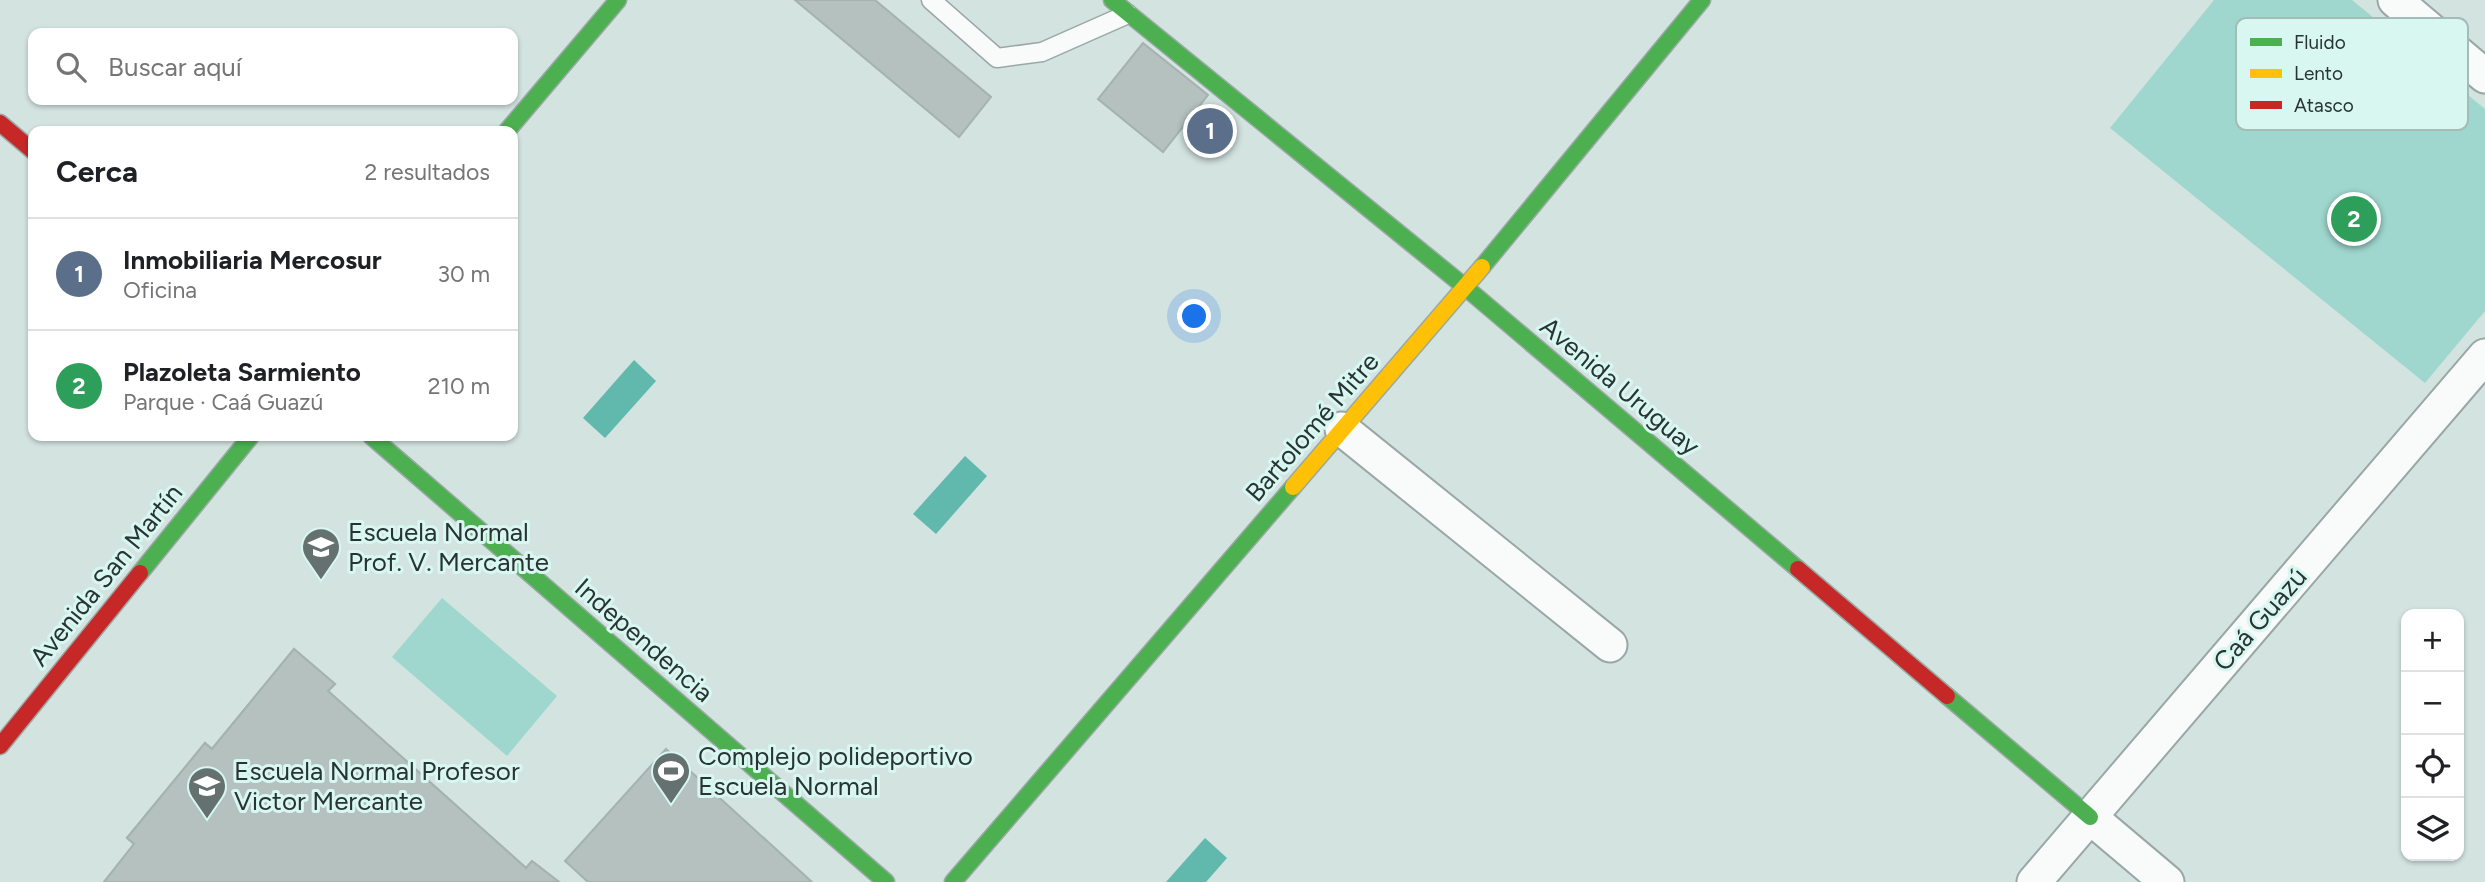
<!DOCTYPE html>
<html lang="es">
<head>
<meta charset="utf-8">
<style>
	body { margin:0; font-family:Figtree,sans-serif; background:#f6f6f6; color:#202124 }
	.controls { position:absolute; right:21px; bottom:21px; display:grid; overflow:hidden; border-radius:14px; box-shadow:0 2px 5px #0004 }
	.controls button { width:63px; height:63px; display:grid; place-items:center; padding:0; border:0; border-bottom:2px solid #e0e0e0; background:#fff; color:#202124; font:35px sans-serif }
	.you { position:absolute; left:1195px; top:317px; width:24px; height:24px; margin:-18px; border:5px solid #fff; border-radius:50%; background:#1a73e8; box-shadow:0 0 0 10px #1a73e833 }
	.badge { display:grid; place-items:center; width:46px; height:46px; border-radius:50%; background:#d93025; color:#fff; font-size:23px; font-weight:700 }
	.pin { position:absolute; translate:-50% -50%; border:4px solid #fff; box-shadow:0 2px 7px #0006 }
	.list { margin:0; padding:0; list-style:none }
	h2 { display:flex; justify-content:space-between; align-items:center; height:91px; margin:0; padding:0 28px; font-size:30px }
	h2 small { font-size:23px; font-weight:400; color:#757577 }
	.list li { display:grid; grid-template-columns:46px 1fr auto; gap:21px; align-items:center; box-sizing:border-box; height:112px; padding:0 28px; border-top:2px solid #e0e0e0 }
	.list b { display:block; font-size:26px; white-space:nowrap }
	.list p { margin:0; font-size:23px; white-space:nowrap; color:#757577 }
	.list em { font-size:23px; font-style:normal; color:#757577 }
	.icon { flex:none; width:38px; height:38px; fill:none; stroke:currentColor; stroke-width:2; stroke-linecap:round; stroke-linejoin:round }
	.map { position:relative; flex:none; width:2485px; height:882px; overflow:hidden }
	.search { position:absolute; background:#fff; box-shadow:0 2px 5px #0004; left:28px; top:28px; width:490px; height:77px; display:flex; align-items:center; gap:18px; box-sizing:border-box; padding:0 24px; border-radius:14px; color:#757577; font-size:26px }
	.panel { position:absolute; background:#fff; box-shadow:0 2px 5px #0004; left:28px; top:126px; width:490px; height:315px; border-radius:14px }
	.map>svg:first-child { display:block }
</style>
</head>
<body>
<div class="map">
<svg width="2485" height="882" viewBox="0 0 2485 882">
	<rect width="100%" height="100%" fill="#d2e3e0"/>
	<!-- green -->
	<g fill="#9fd7ce">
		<path d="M2214 0H2352L2485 109V311L2425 383 2110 128Z"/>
		<path d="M442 598 557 696 507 756 392 657Z"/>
	</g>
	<!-- water -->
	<g fill="#61b8ac">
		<path d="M634 360 656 381 605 438 583 418Z"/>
		<path d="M965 456 987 476 936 534 913 514Z"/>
		<path d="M1205 838 1227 858 1206 882H1166Z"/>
	</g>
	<!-- building -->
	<g fill="#b4c1be" stroke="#a5b2b0" stroke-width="2">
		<path d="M795 0H875L991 97 959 137Z"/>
		<path d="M1143 43 1208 95 1163 152 1098 99Z"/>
		<path d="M294 649 335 684 328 691 526 868 532 861 559 882H450L295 750 248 804 257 811 242 829 254 839 267 823 338 882H216L205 872 196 882H104L134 844 127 838 205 743 212 749Z"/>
		<path d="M294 649 335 684 328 691 526 868 532 861 559 882H104L134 844 127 838 205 743 212 749Z"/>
		<path d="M666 749 812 882H588L565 861Z"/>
	</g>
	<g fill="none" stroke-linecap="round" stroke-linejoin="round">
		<defs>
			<path id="lane" d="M931 0 997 58 1042 52 1128 14"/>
			<g id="street">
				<path d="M2395 0 2485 76"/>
				<path d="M1342 429 1610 645"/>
				<path d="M2090 817 2167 882"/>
				<path d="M2034 882 2485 356"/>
			</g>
			<g id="fast">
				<path d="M1112 0 1465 287 1798 569"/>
				<path d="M507 131 618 0"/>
				<path d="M1482 267 1702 0"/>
				<path d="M371 436 886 882"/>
				<path d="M140 573 251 436"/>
				<path d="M1947 696 2090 817"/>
				<path d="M953 882 1293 487"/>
			</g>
			<path id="slow" d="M1293 487 1482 267"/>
			<g id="jam">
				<path d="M0 123 33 151"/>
				<path d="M1798 569 1947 696"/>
				<path d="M0 746 140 573"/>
			</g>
		</defs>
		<!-- lane casing -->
		<use href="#lane" stroke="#9aa8a5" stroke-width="21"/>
		<!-- street casing -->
		<use href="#street" stroke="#9aa8a5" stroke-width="37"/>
		<!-- fast casing -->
		<use href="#fast" stroke="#9aa8a5" stroke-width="19"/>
		<!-- slow casing -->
		<use href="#slow" stroke="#9aa8a5" stroke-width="19"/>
		<!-- jam casing -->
		<use href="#jam" stroke="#9aa8a5" stroke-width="19"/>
		<!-- lane -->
		<use href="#lane" stroke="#f8fbfa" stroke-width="18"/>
		<!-- street -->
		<use href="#street" stroke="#f8fbfa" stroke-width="33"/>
		<!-- fast -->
		<use href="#fast" stroke="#4caf50" stroke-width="16"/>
		<!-- slow -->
		<use href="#slow" stroke="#ffc107" stroke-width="16"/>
		<!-- jam -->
		<use href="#jam" stroke="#c62828" stroke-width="16"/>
	</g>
	<!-- icons -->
	<defs>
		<symbol id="school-pin" viewBox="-11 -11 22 30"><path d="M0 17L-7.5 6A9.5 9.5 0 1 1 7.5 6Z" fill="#64716f" stroke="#d8f7f1"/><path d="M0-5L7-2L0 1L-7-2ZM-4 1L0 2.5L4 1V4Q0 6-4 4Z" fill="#fff"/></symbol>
		<symbol id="stadium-pin" viewBox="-11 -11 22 30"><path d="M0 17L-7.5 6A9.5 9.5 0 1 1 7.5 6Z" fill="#64716f" stroke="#d8f7f1"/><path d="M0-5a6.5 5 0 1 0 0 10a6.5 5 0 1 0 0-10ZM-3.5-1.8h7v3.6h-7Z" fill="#fff"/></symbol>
	</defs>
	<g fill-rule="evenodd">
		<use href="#school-pin" x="299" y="525" width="44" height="60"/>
		<use href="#stadium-pin" x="649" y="749" width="44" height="60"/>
		<use href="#school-pin" x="185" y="764" width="44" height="60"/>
	</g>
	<g text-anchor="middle" stroke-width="6" stroke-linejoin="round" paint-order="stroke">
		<!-- street labels -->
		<g font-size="26" fill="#293432" stroke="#d8f7f1">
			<text transform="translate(1620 386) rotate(40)" y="9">Avenida Uruguay</text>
			<text transform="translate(1312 427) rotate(-49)" y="9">Bartolomé Mitre</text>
			<text transform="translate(106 575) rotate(-51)" y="9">Avenida San Martín</text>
			<text transform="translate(2260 619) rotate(-49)" y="9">Caá Guazú</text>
			<text transform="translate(644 640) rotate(41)" y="9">Independencia</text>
		</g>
		<!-- poi labels -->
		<g font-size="26" fill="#293432" stroke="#d8f7f1" text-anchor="start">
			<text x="348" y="541">Escuela Normal<tspan x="348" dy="30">Prof. V. Mercante</tspan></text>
			<text x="698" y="765">Complejo polideportivo<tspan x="698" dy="30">Escuela Normal</tspan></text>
			<text x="234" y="780">Escuela Normal Profesor<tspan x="234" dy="30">Victor Mercante</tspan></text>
		</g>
	</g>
	<!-- legend -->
	<rect x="2236" y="18" width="232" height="112" rx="10" fill="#d8f7f1" stroke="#a4bcb8" stroke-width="2"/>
	<rect x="2250" y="38" width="32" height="8" fill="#4caf50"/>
	<rect x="2250" y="69" width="32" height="9" fill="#ffc107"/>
	<rect x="2250" y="101" width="32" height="8" fill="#c62828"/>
	<g font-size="19" fill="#293432">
		<text x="2294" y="49">Fluido</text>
		<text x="2294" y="80">Lento</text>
		<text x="2294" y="112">Atasco</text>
	</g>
</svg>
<div class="controls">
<button>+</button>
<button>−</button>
<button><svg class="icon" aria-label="locate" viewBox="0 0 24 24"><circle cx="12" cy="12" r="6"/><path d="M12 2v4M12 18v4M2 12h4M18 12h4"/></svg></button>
<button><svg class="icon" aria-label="layers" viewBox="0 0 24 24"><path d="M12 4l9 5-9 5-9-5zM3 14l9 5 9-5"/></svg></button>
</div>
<div class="you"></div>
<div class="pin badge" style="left:1210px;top:131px;background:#5c6f8a">1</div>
<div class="pin badge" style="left:2354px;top:219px;background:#2e9e5b">2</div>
<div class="search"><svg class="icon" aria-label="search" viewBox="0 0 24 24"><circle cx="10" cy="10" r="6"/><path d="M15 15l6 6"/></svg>Buscar aquí</div>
<section class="panel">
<h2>Cerca<small>2 resultados</small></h2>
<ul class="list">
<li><span class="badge" style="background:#5c6f8a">1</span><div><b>Inmobiliaria Mercosur</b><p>Oficina</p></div><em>30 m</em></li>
<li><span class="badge" style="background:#2e9e5b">2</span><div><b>Plazoleta Sarmiento</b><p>Parque · Caá Guazú</p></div><em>210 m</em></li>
</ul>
</section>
</div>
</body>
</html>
